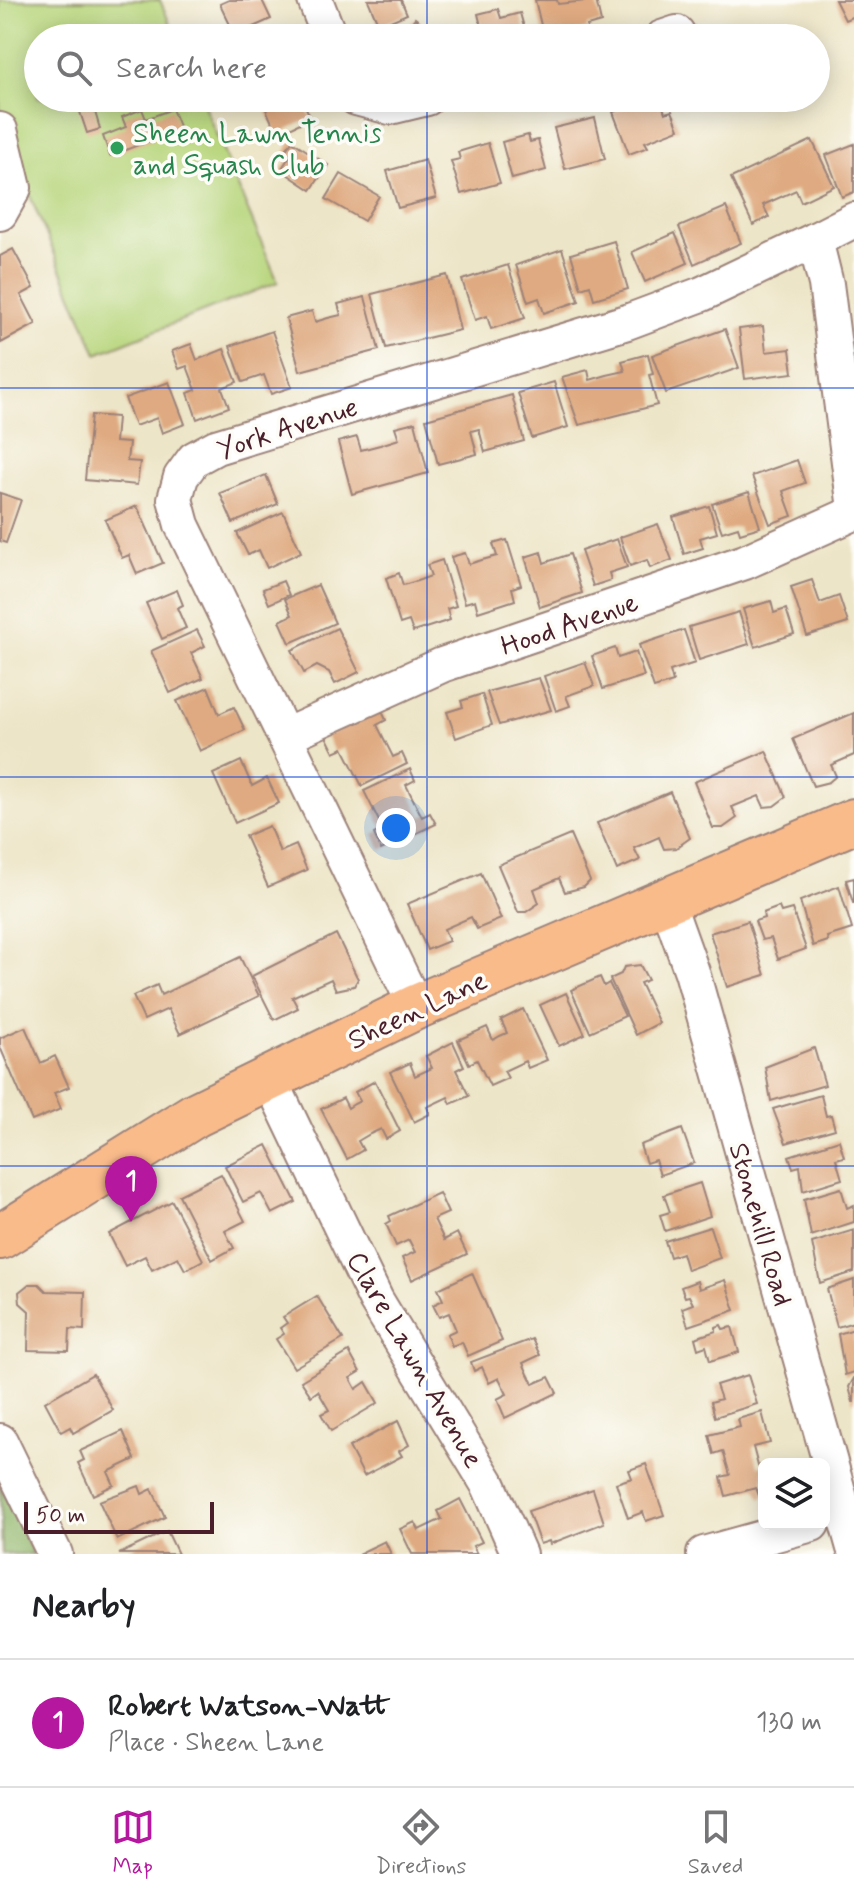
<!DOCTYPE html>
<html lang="en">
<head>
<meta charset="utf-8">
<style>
	body { margin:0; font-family:Mynerve,sans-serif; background:#f6f6f6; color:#202124 }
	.controls { position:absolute; right:24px; bottom:24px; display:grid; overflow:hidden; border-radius:12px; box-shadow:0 4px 20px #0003 }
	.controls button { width:72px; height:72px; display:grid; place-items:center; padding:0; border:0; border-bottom:2px solid #e0e0e0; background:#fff; color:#202124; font:40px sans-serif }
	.scale { position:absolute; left:24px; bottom:20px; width:190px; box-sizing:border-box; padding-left:8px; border:4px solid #4a1f2b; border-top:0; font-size:22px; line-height:28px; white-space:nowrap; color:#4a1f2b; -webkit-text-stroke:6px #fdfcf7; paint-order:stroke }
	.you { position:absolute; left:396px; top:828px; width:28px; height:28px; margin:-20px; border:6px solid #fff; border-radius:50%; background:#1a73e8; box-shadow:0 0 0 12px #1a73e833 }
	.badge { display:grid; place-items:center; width:52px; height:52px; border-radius:50%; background:#b5179e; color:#fff; font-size:26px; font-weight:700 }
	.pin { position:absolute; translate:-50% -66px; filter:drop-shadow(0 2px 4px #0008) }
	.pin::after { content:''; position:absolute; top:42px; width:28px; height:24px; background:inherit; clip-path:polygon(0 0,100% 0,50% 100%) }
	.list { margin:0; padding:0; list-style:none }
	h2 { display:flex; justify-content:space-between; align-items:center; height:104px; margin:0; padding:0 32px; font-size:34px }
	h2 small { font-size:26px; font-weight:400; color:#757577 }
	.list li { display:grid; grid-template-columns:52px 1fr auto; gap:24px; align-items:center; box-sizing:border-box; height:128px; padding:0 32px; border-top:2px solid #e0e0e0 }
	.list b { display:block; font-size:30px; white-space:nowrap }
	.list p { margin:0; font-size:26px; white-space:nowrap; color:#757577 }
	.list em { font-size:26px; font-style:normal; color:#757577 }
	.icon { flex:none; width:44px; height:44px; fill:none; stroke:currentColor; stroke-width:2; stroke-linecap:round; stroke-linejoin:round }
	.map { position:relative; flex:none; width:854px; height:1554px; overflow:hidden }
	.search { position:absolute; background:#fff; box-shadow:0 4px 20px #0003; left:24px; right:24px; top:24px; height:88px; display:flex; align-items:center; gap:20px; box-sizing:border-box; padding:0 28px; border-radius:44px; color:#757577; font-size:30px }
	.sheet { height:232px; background:#fff }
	nav { display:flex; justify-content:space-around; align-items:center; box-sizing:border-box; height:112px; border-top:2px solid #e0e0e0; background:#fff; font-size:22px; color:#757577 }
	nav a { display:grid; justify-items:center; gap:4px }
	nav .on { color:#b5179e }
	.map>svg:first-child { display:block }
</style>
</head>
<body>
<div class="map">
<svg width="854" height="1554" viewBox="0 0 854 1554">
	<rect width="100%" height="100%" fill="#fdfcf7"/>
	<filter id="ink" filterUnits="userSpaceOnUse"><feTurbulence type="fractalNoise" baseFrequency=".0125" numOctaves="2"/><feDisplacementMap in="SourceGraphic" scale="16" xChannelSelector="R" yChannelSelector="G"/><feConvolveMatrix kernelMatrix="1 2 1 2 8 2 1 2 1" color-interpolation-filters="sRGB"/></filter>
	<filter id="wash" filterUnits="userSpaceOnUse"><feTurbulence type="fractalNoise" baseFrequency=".006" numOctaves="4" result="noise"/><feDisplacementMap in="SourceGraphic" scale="32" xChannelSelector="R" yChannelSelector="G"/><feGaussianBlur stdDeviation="1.8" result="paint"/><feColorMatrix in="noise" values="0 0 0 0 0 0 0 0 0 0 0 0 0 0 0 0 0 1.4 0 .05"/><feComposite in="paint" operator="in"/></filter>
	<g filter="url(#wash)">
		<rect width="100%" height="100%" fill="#ede5c7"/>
		<!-- green -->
		<path fill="#b7d57b" stroke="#807a53" stroke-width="2" d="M0 0H160L176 38H38V98H201L278 282 97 354 27 189 0 107Z"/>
		<!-- forest -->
		<path fill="#91b66b" stroke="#6e6a4b" stroke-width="2" d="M0 1485 33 1554H2Z"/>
		<g id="blocks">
			<!-- building -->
			<g fill="#dfaa81">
				<path d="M229 0H262L271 19 235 35 220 4Z"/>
				<path d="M368 0H401L407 14 379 26Z"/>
				<path d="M535 0H557L558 4 596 0 601 22 587 26V29L544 38Z"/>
				<path d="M835 0H854V16L845 20Z"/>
				<path d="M498 9 501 18 520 13 527 38H484L478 14Z"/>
				<path d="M415 18 442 38H400Z"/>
				<path d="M261 98H301L311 118 277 134Z"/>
				<path d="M649 98H660L665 113 672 111 679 129 645 142 648 147 629 154 613 112Z"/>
				<path d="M93 105 100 129 87 133 79 109Z"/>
				<path d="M142 109 146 119 172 109 180 129 110 156 103 136 126 127 122 117Z"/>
				<path d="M595 118 605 159 565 169 554 128Z"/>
				<path d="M528 135 530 142 538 140 546 170 512 179 502 142Z"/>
				<path d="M812 140 834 186 801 202 796 190 763 205 769 217 753 225 731 178Z"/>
				<path d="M292 141 328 165 311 190 281 170 289 157 283 154Z"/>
				<path d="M488 143 500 183 461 194 451 161 460 159 458 152Z"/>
				<path d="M854 144V192L842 197 826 155Z"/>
				<path d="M425 160 436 198 398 208 387 171Z"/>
				<path d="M341 174 379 196 364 221 326 199Z"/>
				<path d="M726 207 741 243 694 264 679 227Z"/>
				<path d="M675 233 688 263 645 282 632 252Z"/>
				<path d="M614 241 628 289 594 299 590 285 581 288 571 254Z"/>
				<path d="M13 249 34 288 21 295 36 324 1 343 0 256Z"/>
				<path d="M562 249 579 301 544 313 539 298 528 302 516 265Z"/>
				<path d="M508 265 525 318 491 329 487 316 475 320 462 280Z"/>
				<path d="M447 275 460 330 386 348 372 294Z"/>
				<path d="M365 297 379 350 300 371 286 318 312 311 315 322 328 318 341 315 338 304Z"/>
				<path d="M763 326 766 352 790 349 793 373 745 379 739 329Z"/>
				<path d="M725 329 739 368 666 393 652 355Z"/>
				<path d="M272 331 292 387 271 394 264 375 243 382 230 346Z"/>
				<path d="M191 344 197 360 224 349 237 382 222 388 229 407 197 419 188 393 196 390 187 366 179 369 172 351Z"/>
				<path d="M648 354 653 374 649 375 657 405 579 425 562 377 588 370 590 380 607 375 625 371 622 361Z"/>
				<path d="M169 382 185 424 162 433 157 418 135 426 125 398Z"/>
				<path d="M554 382 568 427 532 438 518 393Z"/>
				<path d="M512 395 524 441 485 452 479 429 471 431 477 454 438 464 426 419Z"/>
				<path d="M91 415 117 417 115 442 129 443 127 461 140 462 137 485 85 480Z"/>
				<path d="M415 422 428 473 352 494 338 442 357 437 361 450 380 445 399 439 395 427Z"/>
				<path d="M797 460 805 483 783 491 792 516 770 524 752 476Z"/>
				<path d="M266 475 278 504 233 523 220 493Z"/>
				<path d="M749 492 760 527 740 533 738 527 722 532 712 504Z"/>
				<path d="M0 493 21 500 6 543 0 541Z"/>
				<path d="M137 506 163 563 137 574 129 555 122 558 105 520Z"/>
				<path d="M709 506 717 533 700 538 703 548 684 554 673 517Z"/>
				<path d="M283 512 301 552 267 568 259 550 248 555 237 533Z"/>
				<path d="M658 524 672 560 650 568 647 560 630 566 620 537Z"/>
				<path d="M617 539 627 567 609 573 611 580 593 586 581 551Z"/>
				<path d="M507 540 521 585 512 588 515 600 478 612 475 600 465 603 451 557 465 553 469 564 482 560 497 556 493 544Z"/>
				<path d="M541 552 544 563 570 554 582 593 540 607 525 557Z"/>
				<path d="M442 560 456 606 447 609 450 620 413 632 409 621 400 624 386 578 399 573 403 585 417 581 431 576 427 565Z"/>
				<path d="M812 580 820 603 839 596 848 623 807 636 791 587Z"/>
				<path d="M283 581 289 595 269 604 263 589Z"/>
				<path d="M318 585 335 623 290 643 280 621 292 615 285 599Z"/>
				<path d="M177 590 183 605 177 608 186 628 162 639 146 603Z"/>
				<path d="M771 601 774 613 786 609 794 634 755 647 743 609Z"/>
				<path d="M739 612 749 644 699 660 689 627Z"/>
				<path d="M337 628 359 672 335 684 329 672 317 666 304 673 292 650Z"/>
				<path d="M197 630 205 646 191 653 203 678 170 693 151 651Z"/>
				<path d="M684 630 695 663 670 671 673 682 654 688 639 645Z"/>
				<path d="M615 648 618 658 636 652 644 676 603 689 592 656Z"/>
				<path d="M585 662 594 686 566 696 570 706 556 711 544 676Z"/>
				<path d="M539 678 551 710 499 725 487 692Z"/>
				<path d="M208 687 219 714 234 707 245 730 200 751 177 701Z"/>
				<path d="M482 694 492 725 456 738 447 712 463 707 461 701Z"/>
				<path d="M381 709 386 720 377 725 393 757 402 753 407 764 362 786 343 748 334 752 326 736Z"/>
				<path d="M854 713V755L831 765 836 776 829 782 813 786 793 739Z"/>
				<path d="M766 751 786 797 774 806 764 807 759 796 732 807 737 818 723 828H713L694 782Z"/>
				<path d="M241 761 252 786 267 778 279 803 235 823 213 774Z"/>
				<path d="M410 769 415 780 406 785 422 817 430 813 436 824 381 850 374 834 383 829 364 791Z"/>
				<path d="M670 792 690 838 676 848 664 849 659 837 634 848 640 860 617 870 597 823Z"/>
				<path d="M269 826 280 852 296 845 307 870 268 887 245 836Z"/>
				<path d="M570 835 590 881 584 887 565 892 559 878 534 889 539 903 526 912H518L498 865Z"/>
				<path d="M481 873 501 919 477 929 471 917 444 929 449 941 427 950 407 904Z"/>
				<path d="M854 878V903H853L846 880Z"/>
				<path d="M839 886 852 929 827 937 828 941 813 946 800 901Z"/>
				<path d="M779 907 781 912 792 909 806 949 778 959 771 938 762 940 755 921 764 918 763 913Z"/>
				<path d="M748 921 765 975 727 987 710 933Z"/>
				<path d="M336 934 358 979 354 986 336 990 331 979 292 997 298 1008 274 1020 252 976Z"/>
				<path d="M240 957 259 996 180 1034 168 1009 144 1020 133 996 157 985 161 995Z"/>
				<path d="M640 965 648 980 640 983 659 1023 636 1035 610 979 621 974 624 967Z"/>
				<path d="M600 977 604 986 609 983 625 1016 590 1032 571 990Z"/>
				<path d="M566 993 585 1034 559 1046 540 1005Z"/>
				<path d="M523 1009 547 1060 528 1068 525 1061 504 1071 508 1078 490 1086 477 1060 469 1064 458 1040 487 1027 493 1040 500 1036 507 1033 501 1020Z"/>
				<path d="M25 1027 41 1063 55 1056 69 1087 54 1093 61 1109 32 1121 0 1047V1038Z"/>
				<path d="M453 1042 464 1066 456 1070 469 1096 451 1104 448 1097 427 1107 430 1114 414 1122 390 1072 410 1063 415 1076 432 1068 426 1056Z"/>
				<path d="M814 1048 825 1085 771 1101 765 1067Z"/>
				<path d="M375 1081 400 1131 386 1139 381 1129 370 1134 358 1141 363 1150 347 1159 321 1109 343 1098 348 1108 354 1104 360 1101 355 1092Z"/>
				<path d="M821 1095 826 1116 831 1115 835 1129 786 1143 773 1109Z"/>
				<path d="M682 1129 694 1163 660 1175 655 1160 646 1163 640 1145Z"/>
				<path d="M839 1140 844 1157 836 1159 842 1179 803 1191 800 1166 793 1168 789 1156Z"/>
				<path d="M267 1145 296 1202 272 1214 261 1193 243 1202 225 1166Z"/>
				<path d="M221 1174 245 1221 225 1231 234 1248 212 1260 179 1195Z"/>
				<path d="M700 1183 710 1216 665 1231 660 1215 670 1212 664 1195Z"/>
				<path d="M841 1188 847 1208 854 1205V1222L811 1236 804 1199Z"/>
				<path d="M439 1193 448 1213 434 1219 444 1240 457 1233 467 1254 412 1280 402 1258 415 1252 409 1240 396 1246 386 1224 391 1221 389 1216Z"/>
				<path d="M172 1201 203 1260 185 1270 178 1257 152 1270 145 1256 125 1266 109 1234Z"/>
				<path d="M710 1227 720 1258 687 1270 682 1253 670 1257 665 1241Z"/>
				<path d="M854 1230V1272L820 1283 812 1243Z"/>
				<path d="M472 1273 502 1341 468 1356 462 1342 452 1346 447 1334 456 1330 449 1313 439 1317 433 1305 443 1300 438 1289Z"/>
				<path d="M725 1280 735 1310 688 1326 682 1308 693 1304 689 1296 685 1297 681 1287 697 1281 699 1289Z"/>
				<path d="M854 1280V1322L837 1327 827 1289Z"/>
				<path d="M29 1284H39L46 1291 85 1292 84 1330 70 1329 69 1351 28 1350 29 1311 20 1303 19 1292Z"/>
				<path d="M317 1296 343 1339 294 1368 276 1339 284 1334 280 1328 287 1323 283 1317Z"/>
				<path d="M721 1325 723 1329 732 1327 739 1352 710 1361 706 1346 698 1349 695 1338 716 1331V1327Z"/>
				<path d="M854 1329V1372L845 1375 838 1334Z"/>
				<path d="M532 1339 540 1355 523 1363 528 1374 533 1384 549 1377 557 1393 505 1418 497 1399 507 1394 499 1378 489 1383 482 1367 474 1371 471 1362Z"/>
				<path d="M349 1352 360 1372 350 1378 356 1389 366 1382 378 1403 331 1431 321 1414 329 1410 318 1391 311 1396 301 1381Z"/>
				<path d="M93 1374 113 1410 73 1433 70 1427 61 1432 45 1402Z"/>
				<path d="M748 1375 757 1404 715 1417 711 1402 721 1399 716 1385Z"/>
				<path d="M854 1378V1402H853L849 1387Z"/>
				<path d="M762 1412 770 1443 753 1447 758 1466 764 1464V1497L760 1498 756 1488 726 1496 721 1477 730 1475 723 1451 714 1454 709 1435 740 1427 738 1419Z"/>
				<path d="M398 1421 409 1445 399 1451 402 1456 364 1476 349 1447Z"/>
				<path d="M123 1431 135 1459 108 1472 114 1485 93 1495 78 1463 84 1460 80 1451Z"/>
				<path d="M646 1464 664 1515 646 1521 643 1512 628 1518 616 1483 632 1478 629 1470Z"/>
				<path d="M139 1486 142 1494 152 1489 165 1517 117 1540 99 1501Z"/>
				<path d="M593 1489 604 1523 550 1544 549 1541 540 1544 528 1511Z"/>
				<path d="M460 1499 482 1542 473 1546 477 1554H412L400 1529 415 1522 419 1530 442 1519 438 1511Z"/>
				<path d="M167 1531 178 1554H119Z"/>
				<path d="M385 1541 391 1554H358Z"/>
			</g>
		</g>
	</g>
	<g filter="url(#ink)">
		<use href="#blocks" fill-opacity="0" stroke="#9c8279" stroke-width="2"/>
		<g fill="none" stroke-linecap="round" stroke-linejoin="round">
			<defs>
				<g id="minor">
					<path d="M315 0 330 38"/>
					<path d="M662 38 677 33"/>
					<path d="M356 98 390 107 427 98"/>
					<path d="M0 130 14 188 0 213"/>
					<path d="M815 240 854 220"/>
					<path d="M285 736 442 665 745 562 854 513"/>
					<path d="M667 902 692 972 854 1548"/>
					<path d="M416 1007 182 525 175 499 181 477 194 459 216 447 627 322 702 294 815 240 826 284 854 501"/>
					<path d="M270 1079 376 1300 489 1486 519 1554"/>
					<path d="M0 1441 55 1554"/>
					<path d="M704 1554 812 1524"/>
				</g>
				<path id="major" d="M0 1237 195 1115 416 1007 854 821"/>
			</defs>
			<!-- minor casing -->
			<use href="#minor" stroke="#9c8279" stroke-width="38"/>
			<!-- major casing -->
			<use href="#major" stroke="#9c8279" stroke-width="48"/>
			<!-- minor -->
			<use href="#minor" stroke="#fff" stroke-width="34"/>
			<!-- major -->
			<use href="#major" stroke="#fabb8b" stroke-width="44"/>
		</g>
	</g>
	<!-- grid -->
	<path fill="none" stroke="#1d4ed8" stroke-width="2" stroke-opacity="0.55" d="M427 0V38M427 98V1554M0 388H854M0 777H854M0 1166H854"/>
	<!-- markers -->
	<circle fill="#2e9e5b" stroke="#fdfcf7" stroke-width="3" cx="117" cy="148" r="8"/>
	<g text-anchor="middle" stroke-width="7" stroke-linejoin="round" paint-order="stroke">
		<!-- leisure labels -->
		<g font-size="28" fill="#27864d" stroke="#fdfcf7" text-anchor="start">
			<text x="133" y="142">Sheen Lawn Tennis<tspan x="133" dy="32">and Squash Club</tspan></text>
		</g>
		<!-- street labels -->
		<g font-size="28" fill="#4a1f2b" stroke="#fdfcf7">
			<text transform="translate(287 427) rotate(-18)" y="10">York Avenue</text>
			<text transform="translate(569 623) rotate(-19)" y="10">Hood Avenue</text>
			<text transform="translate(417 1009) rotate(-25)" y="10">Sheen Lane</text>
			<text transform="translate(762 1224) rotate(74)" y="10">Stonehill Road</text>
			<text transform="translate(416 1359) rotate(60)" y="10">Clare Lawn Avenue</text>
		</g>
	</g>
</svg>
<div class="controls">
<button><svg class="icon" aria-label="layers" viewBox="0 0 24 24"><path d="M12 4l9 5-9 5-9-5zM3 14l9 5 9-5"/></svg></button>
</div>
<div class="scale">50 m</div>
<div class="you"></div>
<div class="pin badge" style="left:131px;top:1222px">1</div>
<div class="search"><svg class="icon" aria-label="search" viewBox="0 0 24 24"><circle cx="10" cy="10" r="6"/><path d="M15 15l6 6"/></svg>Search here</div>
</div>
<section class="sheet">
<h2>Nearby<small></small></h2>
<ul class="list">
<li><span class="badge">1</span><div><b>Robert Watson-Watt</b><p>Place · Sheen Lane</p></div><em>130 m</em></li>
</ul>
</section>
<nav>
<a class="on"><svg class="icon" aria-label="map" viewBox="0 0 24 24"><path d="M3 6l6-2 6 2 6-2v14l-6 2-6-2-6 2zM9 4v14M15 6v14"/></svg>Map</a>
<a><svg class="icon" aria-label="directions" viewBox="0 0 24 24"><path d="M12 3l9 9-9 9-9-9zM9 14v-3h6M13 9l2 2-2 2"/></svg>Directions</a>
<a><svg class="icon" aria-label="saved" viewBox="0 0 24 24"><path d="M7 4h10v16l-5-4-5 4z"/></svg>Saved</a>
</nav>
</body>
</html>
